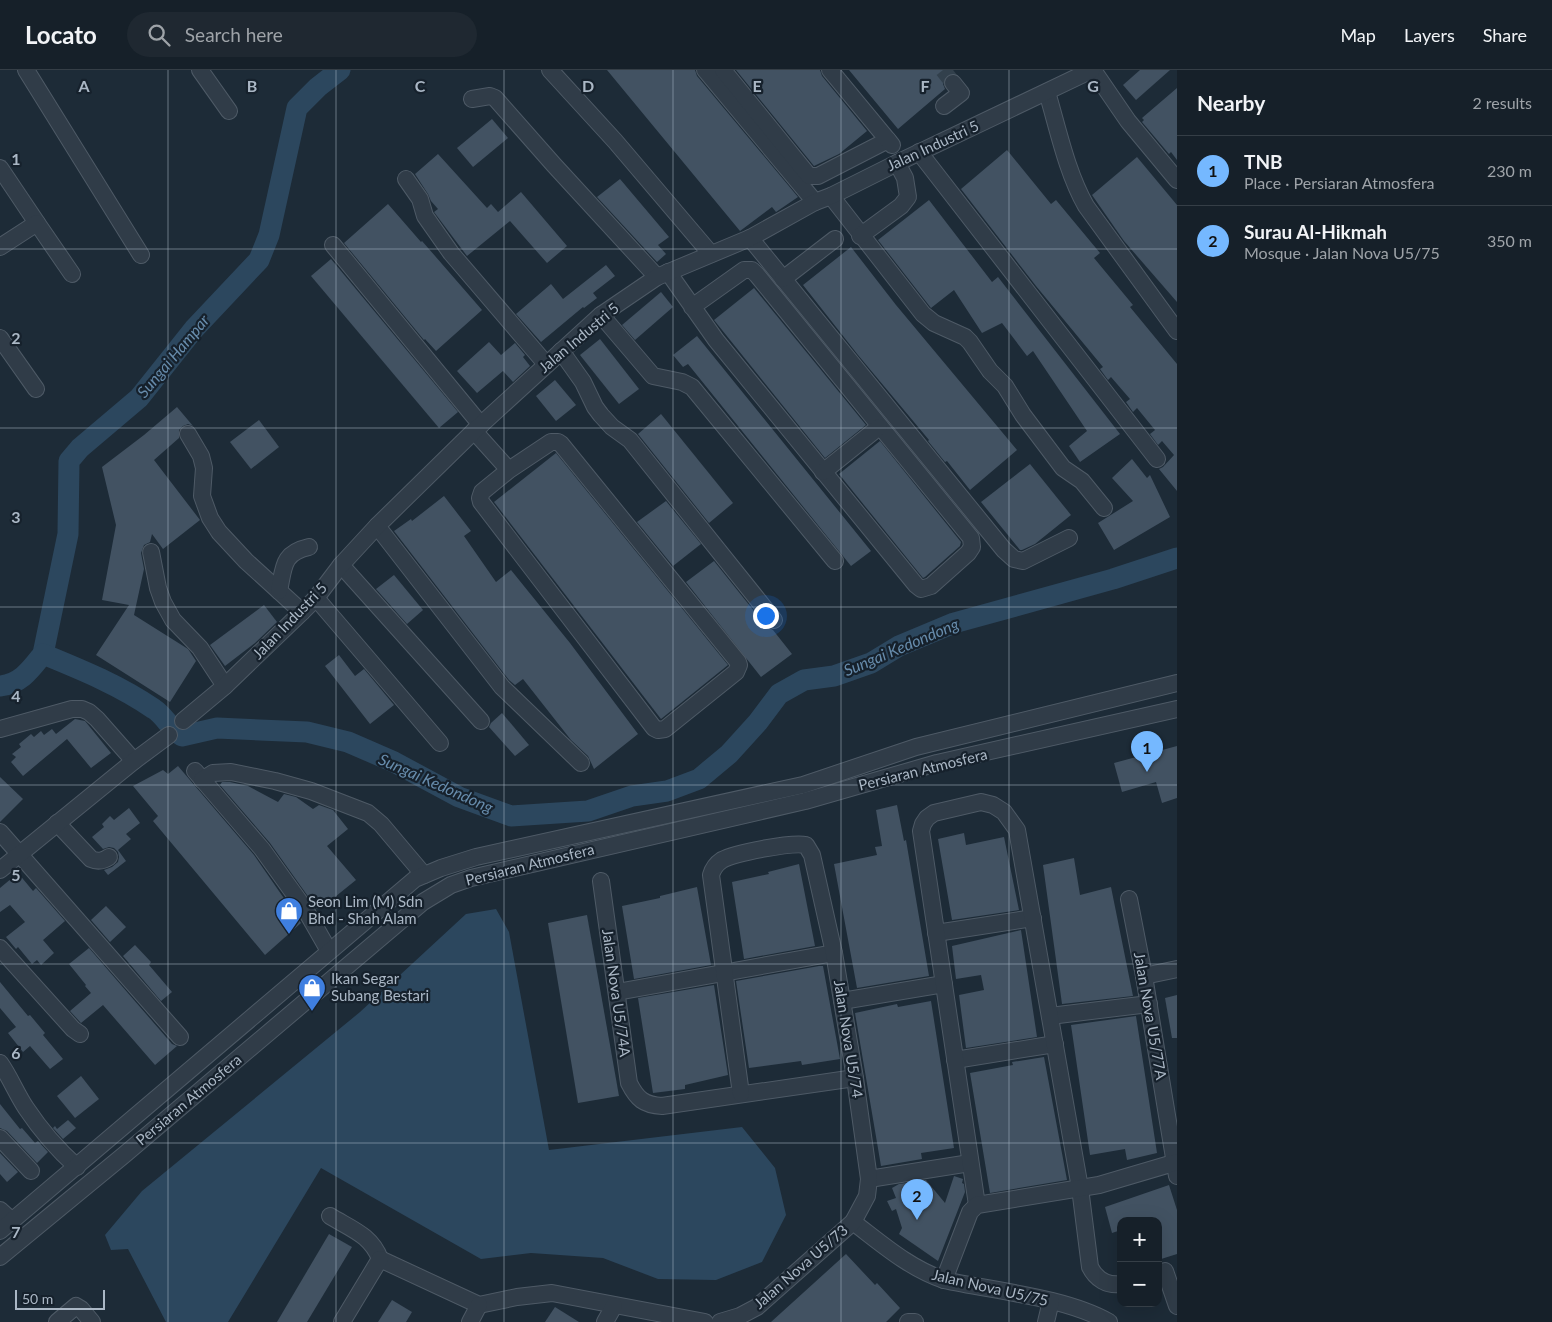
<!DOCTYPE html>
<html lang="en">
<head>
<meta charset="utf-8">
<style>
	body { margin:0; font-family:Lato,sans-serif; background:#1f2831; color:#f1f3f6 }
	.controls { position:absolute; right:15px; bottom:15px; display:grid; overflow:hidden; border-radius:10px; box-shadow:0 5px 20px #0002 }
	.controls button { width:45px; height:45px; display:grid; place-items:center; padding:0; border:0; border-bottom:1px solid #353e46; background:#162029; color:#f1f3f6; font:25px sans-serif }
	.scale { position:absolute; left:15px; bottom:12px; width:90px; box-sizing:border-box; padding-left:5px; border:2px solid #aab7c5; border-top:0; font-size:14px; line-height:18px; white-space:nowrap; color:#aab7c5; -webkit-text-stroke:4px #16212c; paint-order:stroke }
	.you { position:absolute; left:765px; top:545px; width:18px; height:18px; margin:-12px; border:4px solid #fff; border-radius:50%; background:#1a73e8; box-shadow:0 0 0 8px #1a73e833 }
	.badge { display:grid; place-items:center; width:32px; height:32px; border-radius:50%; background:#75b8ff; color:#111; font-size:16px; font-weight:700 }
	.pin { position:absolute; translate:-50% -41px; filter:drop-shadow(0 1px 2px #0008) }
	.pin::after { content:''; position:absolute; top:26px; width:18px; height:15px; background:inherit; clip-path:polygon(0 0,100% 0,50% 100%) }
	.list { margin:0; padding:0; list-style:none }
	h2 { display:flex; justify-content:space-between; align-items:center; height:65px; margin:0; padding:0 20px; font-size:21px }
	h2 small { font-size:16px; font-weight:400; color:#9ea3a8 }
	.list li { display:grid; grid-template-columns:32px 1fr auto; gap:15px; align-items:center; box-sizing:border-box; height:70px; padding:0 20px; border-top:1px solid #353e46 }
	.list b { display:block; font-size:19px; white-space:nowrap }
	.list p { margin:0; font-size:16px; white-space:nowrap; color:#9ea3a8 }
	.list em { font-size:16px; font-style:normal; color:#9ea3a8 }
	.icon { flex:none; width:28px; height:28px; fill:none; stroke:currentColor; stroke-width:2; stroke-linecap:round; stroke-linejoin:round }
	.map { position:relative; flex:none; width:1177px; height:1252px; overflow:hidden }
	header { display:flex; align-items:center; gap:30px; box-sizing:border-box; height:70px; padding:0 25px; background:#162029; border-bottom:1px solid #353e46 }
	header strong { font-size:24px }
	nav { display:flex; gap:28px; margin-inline-start:auto; font-size:18px }
	.search { width:350px; height:45px; background:#1f2831; display:flex; align-items:center; gap:12px; box-sizing:border-box; padding:0 18px; border-radius:28px; color:#9ea3a8; font-size:19px }
	main { display:flex }
	aside { flex:1; background:#162029 }
	.map>svg:first-child { display:block }
</style>
</head>
<body>
<header>
<strong>Locato</strong>
<div class="search"><svg class="icon" aria-label="search" viewBox="0 0 24 24"><circle cx="10" cy="10" r="6"/><path d="M15 15l6 6"/></svg>Search here</div>
<nav><a>Map</a><a>Layers</a><a>Share</a></nav>
</header>
<main>
<div class="map">
<svg width="1177" height="1252" viewBox="0 0 1177 1252">
	<rect width="100%" height="100%" fill="#1d2b37"/>
	<!-- water -->
	<path fill="#2c475e" d="M496 839 509 862 549 1080 742 1057 775 1098 786 1145 762 1192 716 1210 658 1209 603 1188 531 1183 481 1189 321 1098 228 1252H166L128 1179 111 1180 105 1165 142 1121 360 942 466 844Z"/>
	<g fill="none" stroke-linecap="round" stroke-linejoin="round">
		<!-- river -->
		<g stroke="#2c475e" stroke-width="21">
			<path d="M43 584 68 464 69 391 80 378 139 328 194 259 259 190 269 165 297 38 318 17 340 0"/>
			<path d="M0 616C21 614 31 599 43 584 82 600 119 615 154 639 165 646 170 659 182 666L217 658 307 662 348 672 394 692 459 727 511 746 588 741 632 726 667 721 699 709 729 684 758 652 779 624 804 610 834 606 871 593 899 576 954 553 1113 509 1177 488"/>
		</g>
	</g>
	<!-- building -->
	<g fill="#425262">
		<path d="M607 0H695L697 6 798 127 776 142 772 137 740 161Z"/>
		<path d="M736 0H820L822 6 867 61 839 84 814 96Z"/>
		<path d="M849 0H951L954 3 947 5 944 9 943 14 945 19 898 59Z"/>
		<path d="M1140 0H1170L1136 30 1123 15Z"/>
		<path d="M1177 18V90L1171 82 1169 84 1142 52 1144 50 1142 48Z"/>
		<path d="M492 49 508 68 473 97 457 78Z"/>
		<path d="M1007 80 1051 134 1056 130 1100 183 1094 188 1133 235 1130 237 1177 294V421L1159 399 1163 397 1174 385 1162 371 1158 375 1150 364 1155 360 1137 338 1133 342 1126 332 1130 329 1111 307 1108 310 1100 299 1103 297 1036 216 961 119Z"/>
		<path d="M438 84 487 138 491 134 498 142 521 122 567 176 547 193 510 151 467 186 434 142 438 139 431 131 428 124 415 104Z"/>
		<path d="M1137 87 1177 135V232L1124 171 1092 125Z"/>
		<path d="M620 109 669 167 658 175 666 184 657 192 597 127Z"/>
		<path d="M929 130 992 212 998 207 1120 364 1080 392 1069 376 1087 361 1033 281 1027 286 1002 253 982 263 954 220 931 238 878 170Z"/>
		<path d="M388 134 421 172 422 171 482 240 436 281 425 269 424 270 344 173Z"/>
		<path d="M851 177 896 235 1017 380 970 420 947 391 945 392 928 371 929 370 858 285 803 215Z"/>
		<path d="M331 189 458 342 439 358 311 206Z"/>
		<path d="M606 195 615 206 593 223 597 228 584 238 583 237 541 272 516 244 551 214 563 229Z"/>
		<path d="M754 218 866 355 825 388 714 250Z"/>
		<path d="M661 222 673 237 635 270 622 255Z"/>
		<path d="M697 266 871 481 851 496 688 294 683 297 673 285Z"/>
		<path d="M600 269 639 319 619 334 580 285Z"/>
		<path d="M489 272 501 285 515 273 525 285 523 287 530 296 513 312 503 301 477 323 457 301Z"/>
		<path d="M555 310 576 335 556 351 536 326Z"/>
		<path d="M177 337 193 356 188 354 183 356 179 360V368L154 390 200 450 163 479 152 464 150 472 144 475 141 483 144 499 134 545 188 579 196 591 170 632 96 585 129 535 102 530 116 455 102 397 144 365Z"/>
		<path d="M661 344 733 433 709 453 638 364Z"/>
		<path d="M259 350 279 377 251 399 230 372Z"/>
		<path d="M880 371 961 472 960 476 925 507 923 508 839 404Z"/>
		<path d="M556 383 728 595 661 649 494 432Z"/>
		<path d="M1132 389 1147 408 1150 405 1170 447 1114 480 1098 453 1133 431 1112 408Z"/>
		<path d="M1030 394 1071 445 1035 474 1022 480H1020L981 432Z"/>
		<path d="M444 426 471 461 464 466 496 512 511 500 570 573 638 664 594 699 588 686 571 670 523 609 515 615 509 610 394 461 411 449 412 451Z"/>
		<path d="M666 431 701 474 673 496 637 452Z"/>
		<path d="M714 491 766 556 773 560 792 584 761 607 686 512Z"/>
		<path d="M394 505 423 540 407 554 376 519Z"/>
		<path d="M264 535 277 552 255 573 225 596 210 575Z"/>
		<path d="M339 585 355 606 364 599 394 635 370 654 325 596Z"/>
		<path d="M502 643 529 675 515 686 489 657 491 653Z"/>
		<path d="M75 649 85 651 111 683 91 698 67 669 23 706 11 692 16 687 12 684 21 677 19 674 31 664 34 667 41 661 44 665 52 659 56 664Z"/>
		<path d="M1177 676V728L1162 733 1156 712 1122 722 1114 693Z"/>
		<path d="M178 696 254 785 301 853 265 885 153 751 158 746 133 716 163 700 168 704Z"/>
		<path d="M0 707 23 729 0 752Z"/>
		<path d="M222 712H230L248 716 278 732 284 724 296 727 313 739 319 735 333 740 348 759 327 776 356 810 320 839 319 837 317 839 270 773 220 715Z"/>
		<path d="M897 735 904 771 906 770 929 906 857 918 834 794 877 785 875 777 882 776 876 740Z"/>
		<path d="M129 738 140 753 126 764 131 769 118 780 126 791 108 805 104 800 112 797 118 792 119 787 118 782 114 778 109 777 103 779 92 767 104 757 102 754 110 746 114 750Z"/>
		<path d="M964 763 966 775 1004 767 1019 840 952 850 938 769Z"/>
		<path d="M1074 788 1080 825 1111 817 1133 926 1062 934 1043 795Z"/>
		<path d="M799 794 815 876 744 889 732 812 769 804 768 802Z"/>
		<path d="M18 803 33 821 36 818 65 851 43 870 54 883 41 895 37 890 32 894 18 877 16 879 6 867 25 852 10 835 0 842V818Z"/>
		<path d="M697 817 711 895 634 909 622 836 660 828V826Z"/>
		<path d="M106 836 126 857 110 872 91 850Z"/>
		<path d="M587 845 619 1026 578 1033 548 853Z"/>
		<path d="M1021 860 1037 967 966 978 959 925 984 920 981 905 956 909 952 876Z"/>
		<path d="M135 875 151 892 149 895 172 922 161 931 123 886Z"/>
		<path d="M89 878 172 974 177 976 155 995 103 935 81 953 70 941 91 923 85 916 86 915 69 894Z"/>
		<path d="M819 896H823L840 989 802 995 801 991 749 998 736 911Z"/>
		<path d="M0 912 28 946 30 945 45 963 43 965 63 989 50 999 30 976 23 982 8 963 16 957 0 938Z"/>
		<path d="M714 915 728 1005 685 1015V1019L653 1023 638 928Z"/>
		<path d="M1177 925V968H1172L1165 928Z"/>
		<path d="M931 931 954 1078 921 1083 922 1089 881 1096 855 943 897 934 898 937Z"/>
		<path d="M1136 946 1157 1083 1127 1090 1125 1079 1090 1085 1071 955Z"/>
		<path d="M1044 987 1067 1110 990 1123 970 1003 1013 995 1012 992Z"/>
		<path d="M81 1006 99 1029 75 1048 57 1026Z"/>
		<path d="M0 1034 20 1059 22 1058 35 1073 38 1071 48 1082 37 1093 7 1061 0 1058Z"/>
		<path d="M68 1050 76 1058 63 1069 53 1058 55 1056 57 1059Z"/>
		<path d="M0 1083 18 1102 7 1112 0 1104Z"/>
		<path d="M954 1106 963 1109 962 1113 964 1114 965 1122 938 1191 899 1164 902 1158 896 1139 892 1141 887 1131 896 1128 892 1118 899 1114 926 1110 945 1133Z"/>
		<path d="M1169 1115 1177 1140V1184L1158 1190V1151H1121V1160L1112 1163 1105 1137Z"/>
		<path d="M329 1164 352 1177 307 1252H277Z"/>
		<path d="M846 1184 875 1215 877 1213 900 1238 886 1252H771Z"/>
		<path d="M392 1230 412 1242 406 1252H378Z"/>
		<path d="M555 1237 579 1252H545Z"/>
	</g>
	<g fill="none" stroke-linecap="round" stroke-linejoin="round">
		<!-- minor-tunnel -->
		<path stroke="#32404c" stroke-width="16" stroke-dasharray="16 8" stroke-linecap="butt" d="M943 0 953 13"/>
		<defs>
			<g id="minor">
				<path d="M26 0 141 185"/>
				<path d="M200 0 229 41"/>
				<path d="M550 0 615 71 711 184"/>
				<path d="M705 0 815 132"/>
				<path d="M723 0 809 106H818L888 70"/>
				<path d="M830 0 892 75"/>
				<path d="M1093 0 1128 51 1177 110"/>
				<path d="M1047 22C1058 59 1067 103 1086 136L1177 261"/>
				<path d="M472 29 490 26 495 28 554 95 657 207"/>
				<path d="M944 36 961 23 953 13"/>
				<path d="M919 82 1157 389"/>
				<path d="M0 98 37 153"/>
				<path d="M406 109 420 129 425 146 451 183 546 294"/>
				<path d="M831 126 923 244 934 253 965 267 970 272 990 301 1005 316 1023 345 1063 398 1082 411 1104 438"/>
				<path d="M860 166 901 136 908 127 905 108 897 93"/>
				<path d="M750 168 1004 480 1014 489 1023 491 1069 468"/>
				<path d="M333 175 481 355"/>
				<path d="M0 177 37 153 72 204"/>
				<path d="M668 202 716 270 916 515 921 519 931 516 968 483 972 477 971 468 757 205 752 200H744L692 237"/>
				<path d="M783 209 835 169"/>
				<path d="M601 245 653 306 682 312 692 317 835 491"/>
				<path d="M0 268 36 319"/>
				<path d="M561 281 583 312 595 337 601 345 612 357 630 370 774 550"/>
				<path d="M474 361 509 400 551 372H558L561 374 738 592 739 595 736 602 665 659 658 660 654 658 481 432 480 428 482 422 509 400"/>
				<path d="M188 364 201 386 204 398 202 426 210 448 219 462 246 491 302 542"/>
				<path d="M823 402 879 357"/>
				<path d="M377 456 502 617 581 693"/>
				<path d="M151 482 158 518 163 532 173 550 200 578 225 616"/>
				<path d="M341 495 481 651"/>
				<path d="M279 521C284 497 282 483 309 477"/>
				<path d="M316 528 440 673"/>
				<path d="M183 651 225 616 302 542 316 528 341 495 377 456 474 361 601 245 657 207 750 168 815 132 831 126 897 93 1092 0"/>
				<path d="M0 659 72 639H82L89 642 97 649 134 691"/>
				<path d="M195 701 262 779 305 839 329 881"/>
				<path d="M202 710 213 703 231 702 275 711 311 721 368 743 381 754 424 805"/>
				<path d="M57 753 91 789C98 792 103 791 109 787"/>
				<path d="M0 762 180 967"/>
				<path d="M0 800 134 691 169 665"/>
				<path d="M601 811 629 1013C637 1029 644 1035 662 1036L855 1008"/>
				<path d="M1129 829 1144 906 1177 1106"/>
				<path d="M936 863 1033 848"/>
				<path d="M0 878 73 959 80 964"/>
				<path d="M1144 906 1177 899"/>
				<path d="M617 922 834 883"/>
				<path d="M842 931 944 914"/>
				<path d="M1050 946 1149 934"/>
				<path d="M955 990 1055 974"/>
				<path d="M0 993C10 1007 16 1023 26 1038 40 1059 58 1080 77 1097"/>
				<path d="M0 1068 31 1101"/>
				<path d="M869 1109 970 1093"/>
				<path d="M977 1135 921 761 923 754 927 748 934 743 981 732 993 735 1004 742 1017 760 1080 1118 1090 1197C1096 1209 1107 1216 1121 1214"/>
				<path d="M0 1140 12 1151"/>
				<path d="M330 1146C351 1159 371 1165 380 1189"/>
				<path d="M853 1152C882 1174 909 1198 944 1210 994 1221 1065 1227 1109 1252"/>
				<path d="M0 1161 415 809 441 798 476 787 803 715 916 677 1177 613"/>
				<path d="M0 1187 124 1085 423 832 451 815 471 808 805 731 937 693 1177 639"/>
				<path d="M380 1189 479 1235 517 1227 552 1223 705 1252"/>
				<path d="M1165 1201 1177 1236"/>
				<path d="M944 1210 970 1142 977 1135 1099 1115 1177 1092"/>
				<path d="M57 1252 76 1236 81 1239 92 1252"/>
				<path d="M342 1252 380 1189"/>
				<path d="M470 1252 479 1235"/>
				<path d="M605 1252 614 1236"/>
				<path d="M720 1252 740 1246 757 1237 853 1152 867 1126 869 1109 855 1008 834 883 812 785 806 775C791 772 735 783 722 790 716 794 713 798 711 805L741 1024"/>
				<path d="M908 1252H915"/>
				<path d="M1046 1252 1051 1231"/>
			</g>
		</defs>
		<!-- minor casing -->
		<use href="#minor" stroke="#4e5a66" stroke-width="18"/>
		<!-- minor -->
		<use href="#minor" stroke="#303c48" stroke-width="16"/>
	</g>
	<!-- grid -->
	<path fill="none" stroke="#aab7c5" stroke-width="1" stroke-opacity="0.55" d="M168 0V1252M336 0V1252M504 0V1252M673 0V1252M841 0V1252M1009 0V1252M0 179H1177M0 358H1177M0 537H1177M0 715H1177M0 894H1177M0 1073H1177"/>
	<!-- icons -->
	<defs>
		<symbol id="shop-pin" viewBox="-11 -11 22 30"><path d="M0 17L-7.5 6A9.5 9.5 0 1 1 7.5 6Z" fill="#3f7fe0" stroke="#16212c"/><path d="M-5-2.5h2.3a2.7 3.5 0 0 1 5.4 0H5L5.5 6h-11ZM-1.5-2.5h3a1.5 2.3 0 0 0-3 0Z" fill="#fff"/></symbol>
	</defs>
	<g fill-rule="evenodd">
		<use href="#shop-pin" x="273" y="825" width="32" height="43"/>
		<use href="#shop-pin" x="296" y="902" width="32" height="43"/>
	</g>
	<g text-anchor="middle" stroke-width="4.5" stroke-linejoin="round" paint-order="stroke">
		<!-- street labels -->
		<g font-size="15" fill="#aab7c5" stroke="#16212c">
			<text transform="translate(933 76) rotate(-25)" y="5">Jalan Industri 5</text>
			<text transform="translate(579 268) rotate(-40)" y="5">Jalan Industri 5</text>
			<text transform="translate(290 551) rotate(-46)" y="5">Jalan Industri 5</text>
			<text transform="translate(923 700) rotate(-14)" y="5">Persiaran Atmosfera</text>
			<text transform="translate(530 795) rotate(-14)" y="5">Persiaran Atmosfera</text>
			<text transform="translate(616 923) rotate(82)" y="5">Jalan Nova U5/74A</text>
			<text transform="translate(1150 946) rotate(80)" y="5">Jalan Nova U5/77A</text>
			<text transform="translate(848 969) rotate(81)" y="5">Jalan Nova U5/74</text>
			<text transform="translate(189 1030) rotate(-40)" y="5">Persiaran Atmosfera</text>
			<text transform="translate(801 1197) rotate(-41)" y="5">Jalan Nova U5/73</text>
			<text transform="translate(990 1218) rotate(13)" y="5">Jalan Nova U5/75</text>
		</g>
		<!-- poi labels -->
		<g font-size="15" fill="#aab7c5" stroke="#16212c" text-anchor="start">
			<text x="308" y="837">Seon Lim (M) Sdn<tspan x="308" dy="17">Bhd - Shah Alam</tspan></text>
			<text x="331" y="914">Ikan Segar<tspan x="331" dy="17">Subang Bestari</tspan></text>
		</g>
		<!-- water labels -->
		<g font-size="16" font-style="italic" fill="#678cac" stroke="#16212c">
			<text transform="translate(173 286) rotate(-50)" y="6">Sungai Hampar</text>
			<text transform="translate(901 577) rotate(-23)" y="6">Sungai Kedondong</text>
			<text transform="translate(436 713) rotate(24)" y="6">Sungai Kedondong</text>
		</g>
	</g>
	<g font-size="16" text-anchor="middle" font-weight="bold" fill="#aab7c5" stroke="#16212c" stroke-width="4.5" stroke-linejoin="round" paint-order="stroke">
		<text x="84" y="22">A</text>
		<text x="252" y="22">B</text>
		<text x="420" y="22">C</text>
		<text x="588" y="22">D</text>
		<text x="757" y="22">E</text>
		<text x="925" y="22">F</text>
		<text x="1093" y="22">G</text>
		<text x="16" y="95">1</text>
		<text x="16" y="274">2</text>
		<text x="16" y="453">3</text>
		<text x="16" y="632">4</text>
		<text x="16" y="811">5</text>
		<text x="16" y="989">6</text>
		<text x="16" y="1168">7</text>
	</g>
</svg>
<div class="controls">
<button>+</button>
<button>−</button>
</div>
<div class="scale">50 m</div>
<div class="you"></div>
<div class="pin badge" style="left:1147px;top:702px">1</div>
<div class="pin badge" style="left:917px;top:1150px">2</div>
</div>
<aside>
<h2>Nearby<small>2 results</small></h2>
<ul class="list">
<li><span class="badge">1</span><div><b>TNB</b><p>Place · Persiaran Atmosfera</p></div><em>230 m</em></li>
<li><span class="badge">2</span><div><b>Surau Al-Hikmah</b><p>Mosque · Jalan Nova U5/75</p></div><em>350 m</em></li>
</ul>
</aside>
</main>
</body>
</html>
